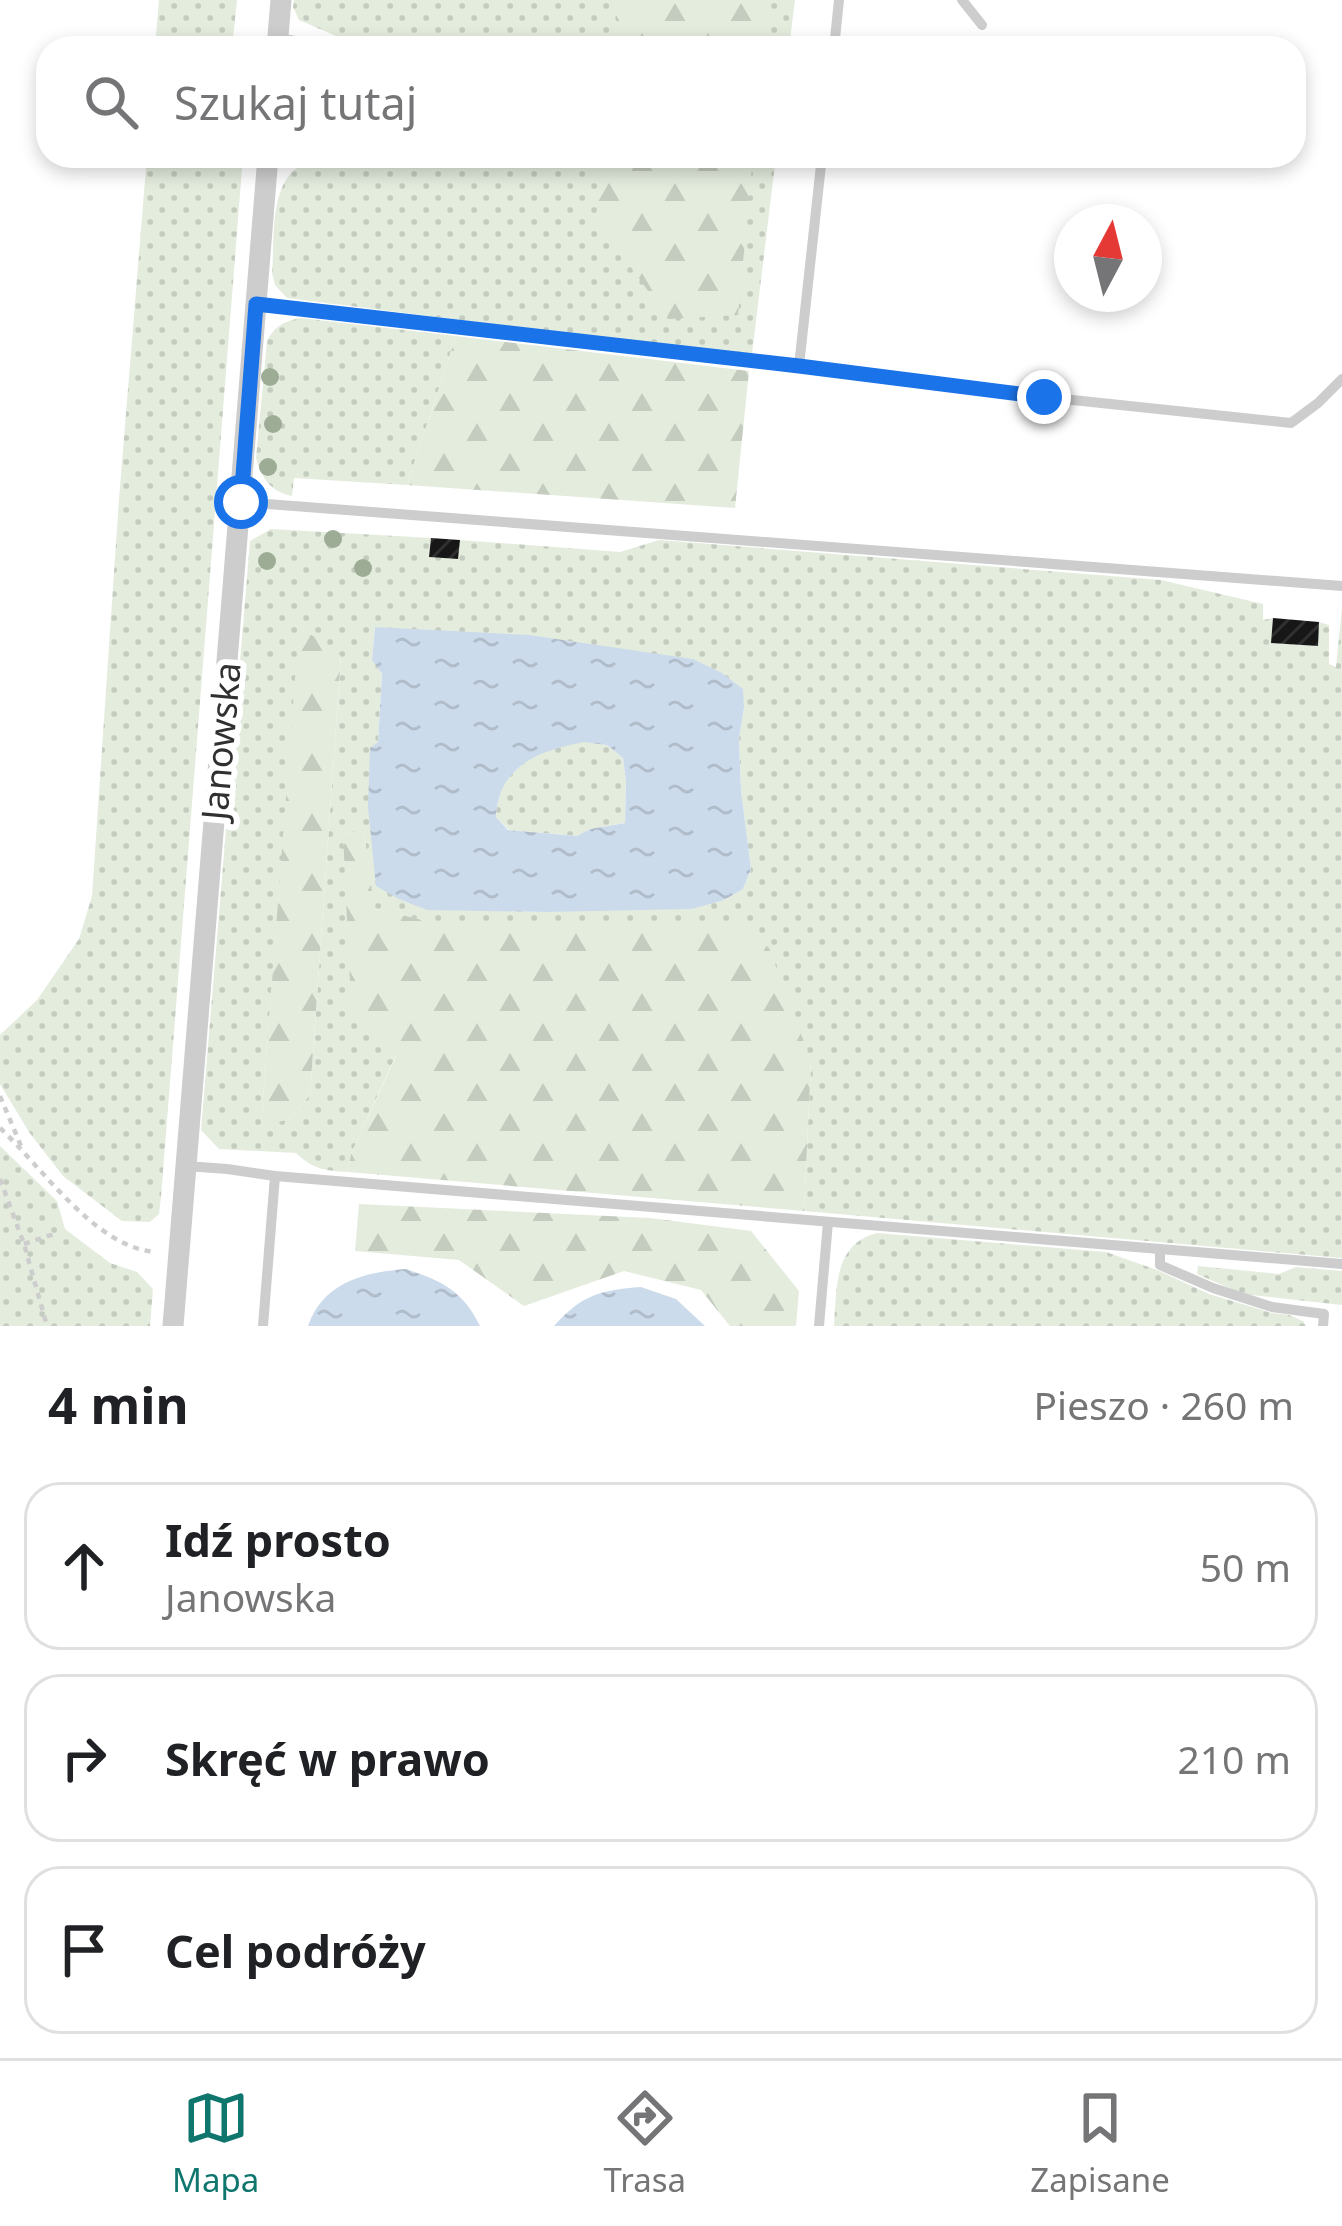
<!DOCTYPE html>
<html lang="pl">
<head>
<meta charset="utf-8">
<style>
	body { margin:0; font-family:"Noto Sans",sans-serif; background:#f6f6f6; color:#202124 }
	.compass { position:absolute; left:1054px; top:204px; width:108px; height:108px; border-radius:50%; background:#fff; box-shadow:0 6px 18px #0003; rotate:7deg }
	.stop { position:absolute; width:36px; height:36px; margin:-27px; border:9px solid #1a73e8; border-radius:50%; background:#fff }
	.stop.end { background:#1a73e8; border-color:#fff; box-shadow:0 3px 12px #0008 }
	.list { margin:0; padding:0; list-style:none }
	h2 { display:flex; justify-content:space-between; align-items:center; height:156px; margin:0; padding:0 48px; font-size:51px }
	h2 small { font-size:39px; font-weight:400; color:#757577 }
	.list li { display:grid; grid-template-columns:78px 1fr auto; gap:36px; align-items:center; box-sizing:border-box; height:168px; margin:0 24px 24px; padding:0 24px; border:3px solid #e0e0e0; border-radius:36px }
	.list b { display:block; font-size:45px; white-space:nowrap }
	.list p { margin:0; font-size:39px; white-space:nowrap; color:#757577 }
	.list em { font-size:39px; font-style:normal; color:#757577 }
	.icon { flex:none; width:66px; height:66px; fill:none; stroke:currentColor; stroke-width:2; stroke-linecap:round; stroke-linejoin:round }
	.map { position:relative; flex:none; width:1342px; height:1326px; overflow:hidden }
	.search { position:absolute; background:#fff; box-shadow:0 6px 18px #0003; left:36px; right:36px; top:36px; height:132px; display:flex; align-items:center; gap:30px; box-sizing:border-box; padding:0 42px; border-radius:36px; color:#757577; font-size:45px }
	.sheet { height:732px; background:#fff }
	nav { display:flex; justify-content:space-around; align-items:center; box-sizing:border-box; height:168px; border-top:3px solid #e0e0e0; background:#fff; font-size:33px; color:#757577 }
	nav a { display:grid; justify-items:center; gap:6px }
	nav .on { color:#0f766e }
	.map>svg:first-child { display:block }
</style>
</head>
<body>
<div class="map">
<svg width="1342" height="1326" viewBox="0 0 1342 1326">
	<defs>
		<pattern id="grass-dots" width="8" height="8" patternUnits="userSpaceOnUse" patternTransform="scale(3)"><rect width="8" height="8" fill="#e4ecde"/><path d="M2 2h.1M6 6h.1" fill="none" stroke="#c4cbbf" stroke-width="1.8" stroke-linecap="round"/></pattern>
		<pattern id="forest-firs" width="22" height="20" patternUnits="userSpaceOnUse" patternTransform="scale(3)"><rect width="22" height="20" fill="#e4ecde"/><path d="M5 1l3.5 6h-7zM16 11l3.5 6h-7z" fill="#c4cbbf"/></pattern>
		<pattern id="water-ripples" width="26" height="14" patternUnits="userSpaceOnUse" patternTransform="scale(3)"><rect width="26" height="14" fill="#ccdbeb"/><path d="M2 4q2-2 4 0t4 0M15 11q2-2 4 0t4 0" fill="none" stroke="#b0bcca"/></pattern>
		<pattern id="building-hatch" width="6" height="6" patternUnits="userSpaceOnUse" patternTransform="scale(3)"><rect width="6" height="6" fill="#171717"/><path d="M-1 1l2-2M0 6l6-6M5 7l2-2" fill="none" stroke="#303030"/></pattern>
	</defs>
	<rect width="100%" height="100%" fill="#fff"/>
	<!-- grass -->
	<g fill="url(#grass-dots)" fill-rule="evenodd">
		<path d="M159 0H237L232 48H155Z"/>
		<path d="M294 0H795L789 48H364L299 20 293 7Z"/>
		<path d="M147 156H243L161 1197 159 1214 150 1222 122 1221 63 1176 29 1132 0 1084V1035L37 1000 79 939 92 896 119 499Z"/>
		<path d="M352 156H776L752 354 746 356 287 298 275 285 272 273C275 241 268 179 304 164 320 157 330 166 352 156Z"/>
		<path d="M301 318 456 336 407 485 294 478 292 496C270 491 262 479 256 458L267 341C275 326 284 321 301 318Z"/>
		<path d="M271 529 431 538 429 557 457 559 460 540 620 552 659 540 1161 580 1263 604V620L1273 618 1272 643 1317 646 1319 622 1329 625V664L1336 667 1342 608V1258L804 1211 811 1061 426 921 373 908 364 831 343 833 396 1055 351 1154 348 1172C326 1171 312 1169 296 1153L219 1149 201 1130 250 541ZM300 627 341 657 310 1095 290 1119 261 1125ZM375 627 744 708 739 739 741 790 751 870 743 889 724 900 545 912 427 909 399 899 370 749 378 742 382 674 372 660Z"/>
		<path d="M584 741 607 745 623 758 626 782 625 823 590 829 577 836 509 830 496 817C499 765 537 751 584 741Z"/>
		<path d="M0 1146 57 1201 65 1229 110 1263 137 1272 153 1289 150 1326H0Z"/>
		<path d="M877 1233 1106 1252 1157 1270 1209 1294 1272 1313 1289 1315 1303 1321 1306 1326H834C837 1290 833 1244 877 1233Z"/>
		<path d="M1198 1266 1279 1274 1296 1267 1342 1271V1305L1243 1294 1197 1274Z"/>
	</g>
	<!-- forest -->
	<g fill="url(#forest-firs)">
		<path d="M618 0H768L763 48H613Z"/>
		<path d="M602 156H753L738 315 668 319 596 218Z"/>
		<path d="M456 336 749 371 735 508 407 485Z"/>
		<path d="M299 626 341 656 310 1095 290 1119 261 1126Z"/>
		<path d="M364 830 374 908 426 921 743 927 769 948 811 1061 804 1211 348 1172 351 1154 396 1056 351 1004 343 833Z"/>
		<path d="M359 1204 650 1218 751 1231 799 1291 796 1326H730L701 1290 624 1271 524 1306 459 1260 355 1251Z"/>
	</g>
	<!-- water -->
	<g fill="url(#water-ripples)" fill-rule="evenodd">
		<path d="M375 627 529 635 693 659 722 673 743 689 744 708 739 739 741 790 751 869 743 889 724 900 692 909 545 912 427 910 399 899 376 886 368 807 370 748 378 742 382 674 372 660ZM584 742 607 745 623 758 626 782 625 823 590 829 577 836 508 830 496 817C499 765 538 751 584 742Z"/>
		<path d="M406 1269C442 1281 462 1290 480 1326H308C323 1282 365 1272 406 1269Z"/>
		<path d="M641 1287 676 1299 705 1326H554C581 1295 601 1290 641 1287Z"/>
	</g>
	<!-- building -->
	<g fill="url(#building-hatch)">
		<path d="M431 538 460 540 458 559 429 557Z"/>
		<path d="M1273 618 1319 622 1318 646 1271 643Z"/>
	</g>
	<g fill="none" stroke-linecap="round" stroke-linejoin="round">
		<!-- path -->
		<g stroke="#cdcdcd" stroke-width="4.5" stroke-dasharray="6 6" stroke-linecap="butt">
			<path d="M0 1096 21 1146"/>
			<path d="M0 1128C43 1168 95 1248 156 1252"/>
			<path d="M0 1179 24 1244 47 1326"/>
			<path d="M24 1244 54 1234"/>
		</g>
		<!-- service -->
		<g stroke="#cdcdcd" stroke-width="10">
			<path d="M962 0 982 25"/>
			<path d="M278 38 336 48"/>
			<path d="M834 48 839 0"/>
			<path d="M256 305 799 366 822 156"/>
			<path d="M799 366 1044 397 1291 423 1318 403 1342 379"/>
			<path d="M241 502 1342 586"/>
			<path d="M186 1166 227 1169 275 1176 1342 1264"/>
			<path d="M1160 1249V1265L1213 1288 1272 1307 1324 1314 1323 1326"/>
			<path d="M263 1326 275 1176"/>
			<path d="M819 1326 828 1222"/>
		</g>
		<!-- minor -->
		<g stroke="#cdcdcd" stroke-width="21">
			<path d="M277 48 281 0"/>
			<path d="M173 1326 268 156"/>
		</g>
	</g>
	<!-- trees -->
	<g fill="#9dad95">
		<circle cx="270" cy="377" r="9"/>
		<circle cx="273" cy="424" r="9"/>
		<circle cx="268" cy="467" r="9"/>
		<circle cx="333" cy="539" r="9"/>
		<circle cx="267" cy="561" r="9"/>
		<circle cx="363" cy="568" r="9"/>
	</g>
	<g fill="none" stroke-linecap="round" stroke-linejoin="round">
		<!-- route -->
		<path stroke="#1a73e8" stroke-width="15" d="M241 502 256 304 799 366 1044 397"/>
	</g>
	<g text-anchor="middle" stroke-width="12" stroke-linejoin="round" paint-order="stroke">
		<!-- street labels -->
		<g font-size="36" fill="#303030" stroke="#fff">
			<text transform="translate(221 741) rotate(-85)" y="13">Janowska</text>
		</g>
	</g>
</svg>
<svg class="compass" viewBox="-18 -18 36 36"><path d="M0-13l5 13h-10z" fill="#e53935"/><path d="M0 13l5-13h-10z" fill="#757577"/></svg>
<div class="stop" style="left:241px;top:502px"></div>
<div class="stop end" style="left:1044px;top:397px"></div>
<div class="search"><svg class="icon" aria-label="search" viewBox="0 0 24 24"><circle cx="10" cy="10" r="6"/><path d="M15 15l6 6"/></svg>Szukaj tutaj</div>
</div>
<section class="sheet">
<h2>4 min<small>Pieszo · 260 m</small></h2>
<ul class="list">
<li><svg class="icon" aria-label="ahead" viewBox="0 0 24 24"><path d="M12 20V5M6 11l6-6 6 6"/></svg><div><b>Idź prosto</b><p>Janowska</p></div><em>50 m</em></li>
<li><svg class="icon" aria-label="right" viewBox="0 0 24 24"><path d="M7 20v-9h11M14 6l5 5-5 5"/></svg><div><b>Skręć w prawo</b></div><em>210 m</em></li>
<li><svg class="icon" aria-label="arrive" viewBox="0 0 24 24"><path d="M6 21V4h12l-3 4 3 4H6"/></svg><div><b>Cel podróży</b></div></li>
</ul>
</section>
<nav>
<a class="on"><svg class="icon" aria-label="map" viewBox="0 0 24 24"><path d="M3 6l6-2 6 2 6-2v14l-6 2-6-2-6 2zM9 4v14M15 6v14"/></svg>Mapa</a>
<a><svg class="icon" aria-label="directions" viewBox="0 0 24 24"><path d="M12 3l9 9-9 9-9-9zM9 14v-3h6M13 9l2 2-2 2"/></svg>Trasa</a>
<a><svg class="icon" aria-label="saved" viewBox="0 0 24 24"><path d="M7 4h10v16l-5-4-5 4z"/></svg>Zapisane</a>
</nav>
</body>
</html>
